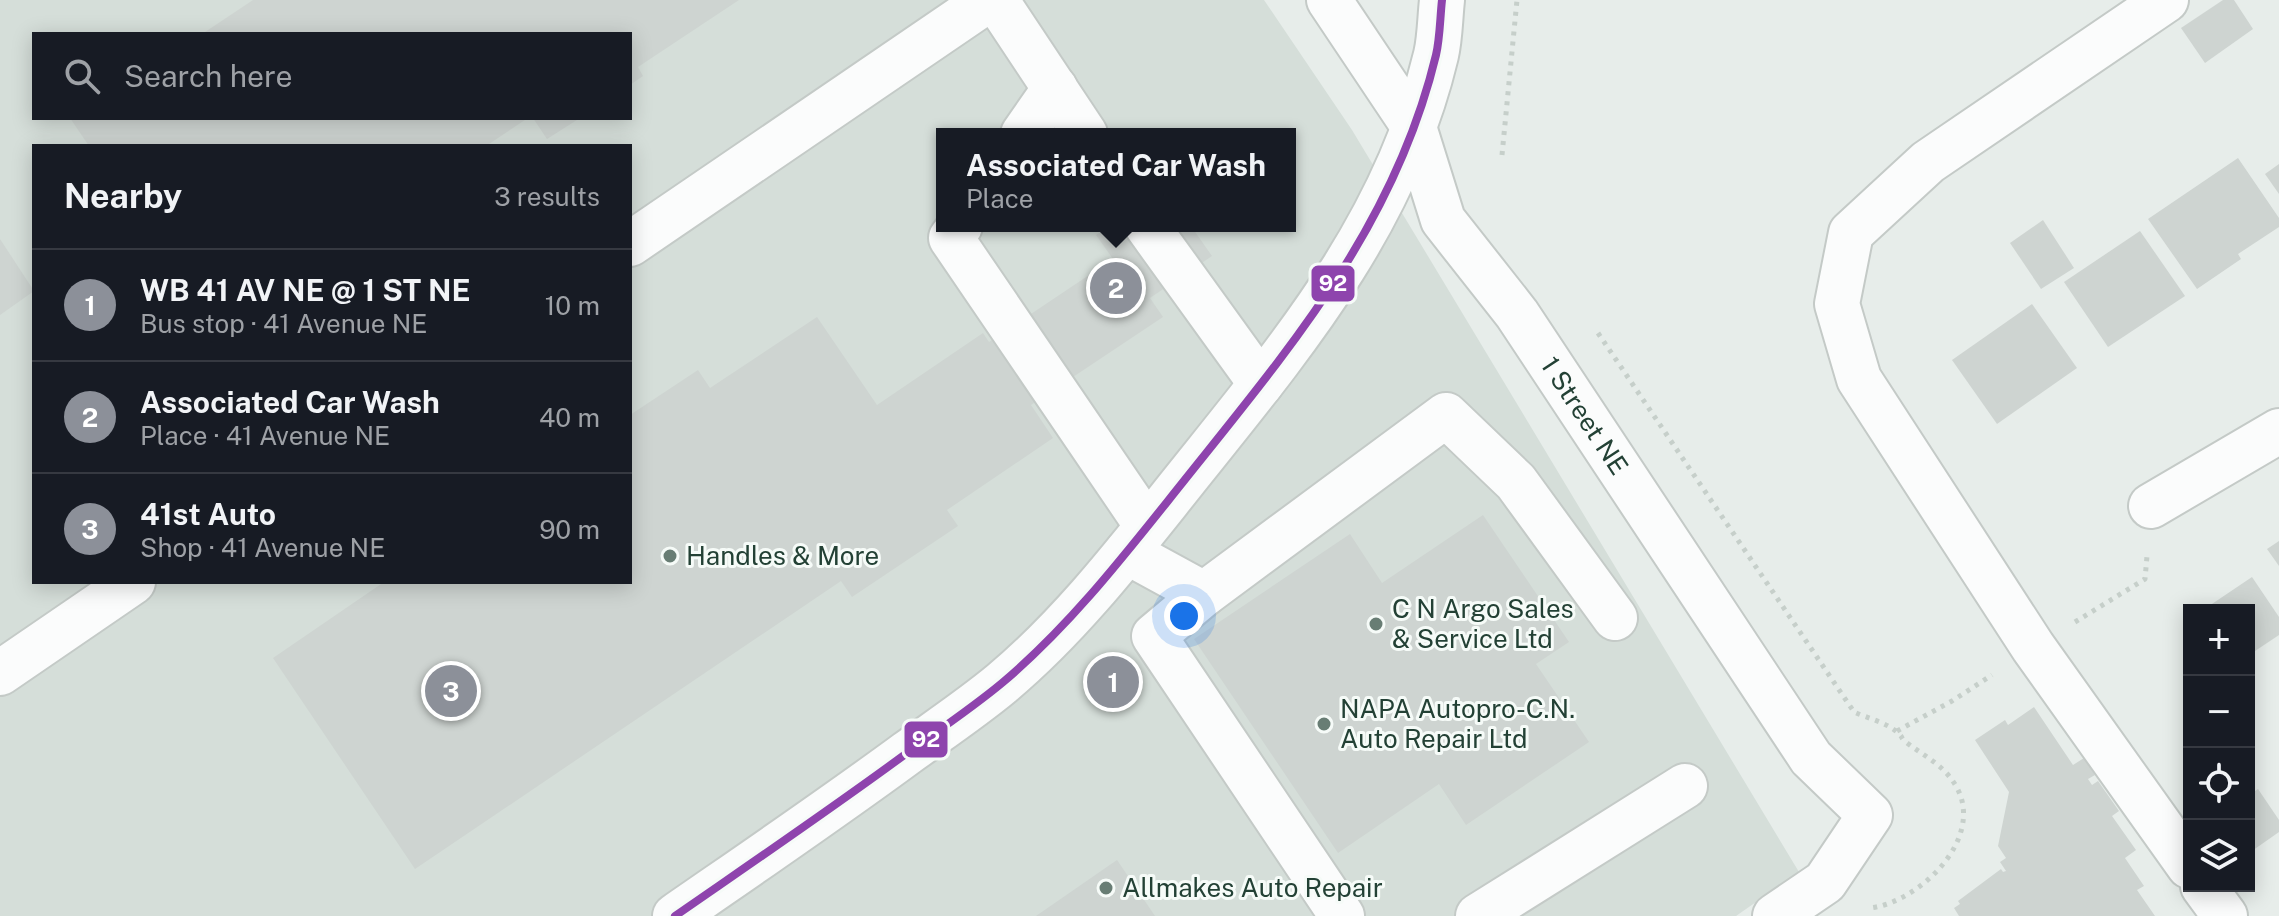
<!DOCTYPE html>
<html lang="en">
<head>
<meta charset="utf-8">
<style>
	body { margin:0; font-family:"Public Sans",sans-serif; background:#20242c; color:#f1f3f6 }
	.controls { position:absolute; right:24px; bottom:24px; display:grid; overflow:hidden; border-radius:0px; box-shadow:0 4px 20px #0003 }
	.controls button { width:72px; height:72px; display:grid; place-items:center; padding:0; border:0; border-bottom:2px solid #363941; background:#171b24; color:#f1f3f6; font:40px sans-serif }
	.you { position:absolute; left:1184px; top:616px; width:28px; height:28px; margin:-20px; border:6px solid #fff; border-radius:50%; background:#1a73e8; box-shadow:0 0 0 12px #1a73e833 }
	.badge { display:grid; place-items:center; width:52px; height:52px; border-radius:50%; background:#8c9099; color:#fff; font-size:26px; font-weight:700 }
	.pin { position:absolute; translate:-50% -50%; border:4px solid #fff; box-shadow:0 2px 8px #0006 }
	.popup { position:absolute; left:936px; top:128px; width:360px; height:104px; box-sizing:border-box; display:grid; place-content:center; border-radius:0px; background:#171b24; filter:drop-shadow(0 2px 6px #0005); font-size:26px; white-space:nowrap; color:#9ea1a6 }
	.popup b { font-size:30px; color:#f1f3f6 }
	.popup::after { content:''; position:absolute; left:50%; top:100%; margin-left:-16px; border:16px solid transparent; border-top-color:#171b24 }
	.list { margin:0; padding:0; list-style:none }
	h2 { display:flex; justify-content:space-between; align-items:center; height:104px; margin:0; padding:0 32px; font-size:34px }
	h2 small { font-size:26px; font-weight:400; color:#9ea1a6 }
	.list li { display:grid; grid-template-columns:52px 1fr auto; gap:24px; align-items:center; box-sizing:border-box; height:112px; padding:0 32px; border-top:2px solid #363941 }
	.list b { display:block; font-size:30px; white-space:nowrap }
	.list p { margin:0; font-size:26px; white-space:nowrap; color:#9ea1a6 }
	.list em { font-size:26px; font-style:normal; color:#9ea1a6 }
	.icon { flex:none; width:44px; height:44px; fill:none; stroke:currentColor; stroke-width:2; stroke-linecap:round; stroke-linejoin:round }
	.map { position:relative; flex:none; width:2279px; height:916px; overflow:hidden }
	.search { position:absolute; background:#171b24; box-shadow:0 4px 20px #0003; left:32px; top:32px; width:600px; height:88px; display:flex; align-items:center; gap:20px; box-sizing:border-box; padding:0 28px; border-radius:0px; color:#9ea1a6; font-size:30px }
	.panel { position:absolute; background:#171b24; box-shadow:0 4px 20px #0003; left:32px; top:144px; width:600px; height:440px; border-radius:0px }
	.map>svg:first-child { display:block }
</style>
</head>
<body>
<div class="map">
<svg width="2279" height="916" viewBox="0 0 2279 916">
	<rect width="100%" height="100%" fill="#e7edea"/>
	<!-- built -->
	<path fill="#d5ded9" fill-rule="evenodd" d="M0 0H1264L1352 130 1799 872 1736 916H0ZM34 34H630V118H34ZM942 134H1290V226H942ZM34 146H630V582H34Z"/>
	<!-- building -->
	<g fill="#ced4d1">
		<path d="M253 0H739L638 67 643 76 630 85V34H202Z"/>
		<path d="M2223 0H2234L2253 29 2205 63 2181 28Z"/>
		<path d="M70 118H528L486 146H89Z"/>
		<path d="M533 118H580L547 139Z"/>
		<path d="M2238 158 2279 218V227L2238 254 2241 259 2197 289 2148 219Z"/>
		<path d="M2279 164V194L2265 174Z"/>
		<path d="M2043 220 2074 268 2041 289 2010 243Z"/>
		<path d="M1110 226H1191L1212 256 1150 298 1163 317 1031 405 1053 438 947 510 958 526 852 597 841 581 415 869 273 658 384 582H630V415L698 370 710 388 817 317 877 405 983 333 989 342 1113 259 1096 235Z"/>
		<path d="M2140 231 2185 296 2108 347 2064 282Z"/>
		<path d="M0 239 34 291 0 315Z"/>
		<path d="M2032 304 2077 368 1997 424 1952 360Z"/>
		<path d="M1483 515 1569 642 1536 664 1589 742 1466 825 1439 784 1338 853 1194 639 1350 534 1382 583Z"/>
		<path d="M2279 541V566L2267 549Z"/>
		<path d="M2252 577 2279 617V635L2249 655V610H2203Z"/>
		<path d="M2034 707 2073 765 2084 758 2095 775 2088 779 2092 785 2098 781 2119 811 2112 816 2136 850 2125 858 2144 886 2137 890 2155 916H1959L1954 908 1960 904 1958 901 2001 869 2003 872 2006 871 2000 862 2006 858 1998 846 2009 792 1975 740 2005 720 2008 725Z"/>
		<path d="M2258 789 2279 820V832L2249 853V795Z"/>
		<path d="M1117 860 1155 916H1036Z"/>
	</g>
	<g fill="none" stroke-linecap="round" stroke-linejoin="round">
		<defs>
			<g id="minor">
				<path d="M996 0 1085 134"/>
				<path id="s1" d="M1329 0 1414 127 1443 220 1517 314 1811 758 1870 815 1825 882 1775 916"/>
				<path d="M2166 0 1928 162 1851 233 1837 304 1859 379 2033 647 2189 866"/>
				<path d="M1023 134 1055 88"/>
				<path d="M960 226 951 238 1147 526"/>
				<path d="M1147 226 1261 384"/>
				<path d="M630 244 988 0"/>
				<path d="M2151 506 2279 431"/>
				<path d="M1127 552 1204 594"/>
				<path d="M0 673 133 582"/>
				<path d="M2203 886 2225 916"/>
				<path d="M675 916C753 862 831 809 907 753 939 730 972 708 1002 683 1071 625 1127 552 1183 482 1290 348 1395 226 1436 55 1440 38 1440 18 1442 0"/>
				<path d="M1342 916 1154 636 1204 594 1446 415 1516 482 1615 618"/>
				<path d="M1478 916 1685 786"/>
			</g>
		</defs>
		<!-- minor casing -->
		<use href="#minor" stroke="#c4cac7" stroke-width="48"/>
		<!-- path -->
		<g stroke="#c6cfca" stroke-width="5" stroke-dasharray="4 6" stroke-linecap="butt">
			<path d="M1502 155 1517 0"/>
			<path d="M1598 333 1854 712C1867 718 1888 723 1898 733 1904 738 1900 738 1906 742 1925 757 1943 764 1956 786 1986 838 1920 902 1870 908"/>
			<path d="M2075 622 2145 579 2147 556"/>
			<path d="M1897 731 1952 701 1992 675"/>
		</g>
		<!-- minor -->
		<use href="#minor" stroke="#fbfcfc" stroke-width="44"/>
		<defs>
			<path id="bus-1" d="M675 916C753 862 831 809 907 753 939 730 972 708 1002 683 1071 625 1127 552 1183 482 1290 348 1395 226 1436 55 1440 38 1440 18 1442 0"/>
		</defs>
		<!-- bus-1 casing -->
		<use href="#bus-1" stroke="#f6fbf8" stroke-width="14"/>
		<!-- bus-1 -->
		<use href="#bus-1" stroke="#8e44ad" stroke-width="8"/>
	</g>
	<!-- markers -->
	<g fill="#687d74" stroke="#f6fbf8" stroke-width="3">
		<circle cx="670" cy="556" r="8"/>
		<circle cx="1376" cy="624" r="8"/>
		<circle cx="1324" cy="724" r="8"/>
		<circle cx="1106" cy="888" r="8"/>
	</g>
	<g text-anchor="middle" stroke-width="6" stroke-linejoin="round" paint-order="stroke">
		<!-- street labels -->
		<g font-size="26" fill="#234135" stroke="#f6fbf8">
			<text dy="9" stroke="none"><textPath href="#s1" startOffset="492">1 Street NE</textPath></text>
		</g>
		<!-- poi labels -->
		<g font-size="26" fill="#234135" stroke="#f6fbf8" text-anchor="start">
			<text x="686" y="565">Handles &amp; More</text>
			<text x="1392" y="618">C N Argo Sales<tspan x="1392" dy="30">&amp; Service Ltd</tspan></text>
			<text x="1340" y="718">NAPA Autopro-C.N.<tspan x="1340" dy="30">Auto Repair Ltd</tspan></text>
			<text x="1122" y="897">Allmakes Auto Repair</text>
		</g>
	</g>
	<g stroke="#f6fbf8" stroke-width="3">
		<rect x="1310" y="264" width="46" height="39" rx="8" fill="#8e44ad"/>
		<rect x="903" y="720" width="46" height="39" rx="8" fill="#8e44ad"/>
	</g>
	<g font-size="22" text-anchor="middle" font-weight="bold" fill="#fff">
		<text x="1333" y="291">92</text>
		<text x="926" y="747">92</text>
	</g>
</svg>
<div class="controls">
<button>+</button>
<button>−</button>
<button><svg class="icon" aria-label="locate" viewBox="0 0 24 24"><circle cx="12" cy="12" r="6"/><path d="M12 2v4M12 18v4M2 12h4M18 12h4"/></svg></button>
<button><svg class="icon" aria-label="layers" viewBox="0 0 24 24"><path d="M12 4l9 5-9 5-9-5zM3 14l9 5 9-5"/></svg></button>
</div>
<div class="you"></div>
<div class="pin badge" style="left:1113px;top:682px">1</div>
<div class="pin badge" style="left:1116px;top:288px">2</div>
<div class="popup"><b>Associated Car Wash</b>Place</div>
<div class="pin badge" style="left:451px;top:691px">3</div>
<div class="search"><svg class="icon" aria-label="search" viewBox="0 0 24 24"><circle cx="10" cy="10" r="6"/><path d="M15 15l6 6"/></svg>Search here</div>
<section class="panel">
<h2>Nearby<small>3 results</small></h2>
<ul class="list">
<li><span class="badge">1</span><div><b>WB 41 AV NE @ 1 ST NE</b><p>Bus stop · 41 Avenue NE</p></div><em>10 m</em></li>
<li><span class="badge">2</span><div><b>Associated Car Wash</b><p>Place · 41 Avenue NE</p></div><em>40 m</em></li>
<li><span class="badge">3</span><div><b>41st Auto</b><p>Shop · 41 Avenue NE</p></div><em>90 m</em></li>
</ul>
</section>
</div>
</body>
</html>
